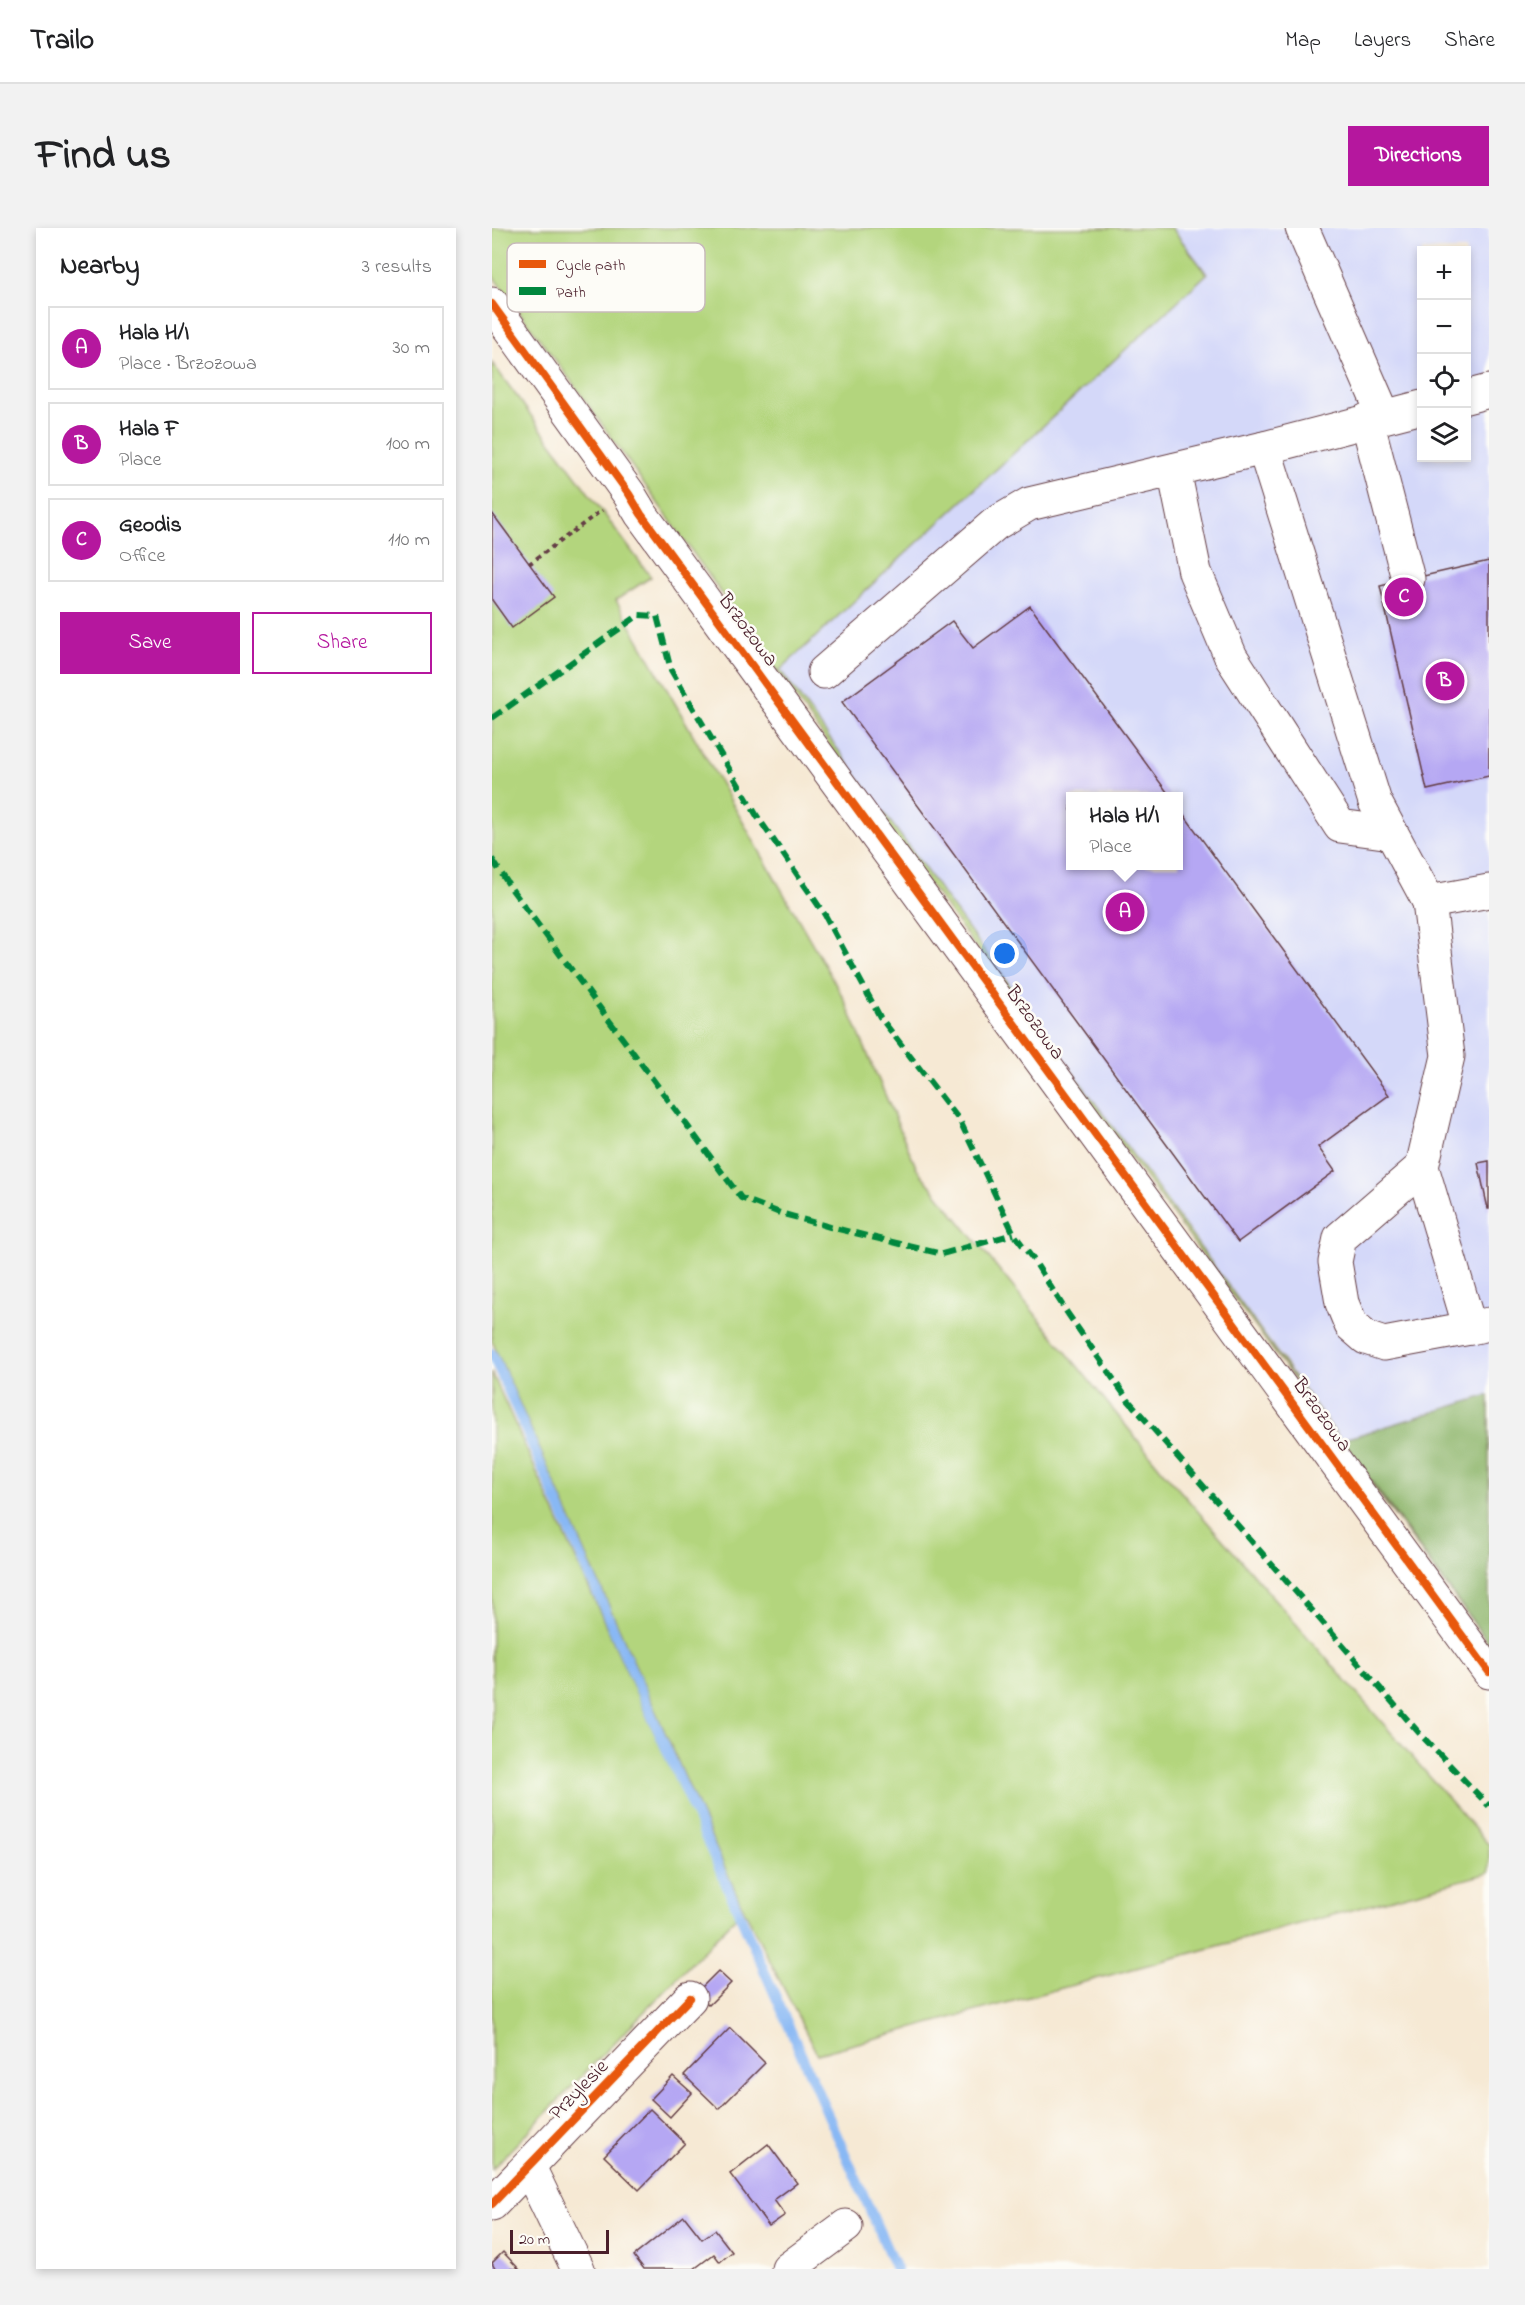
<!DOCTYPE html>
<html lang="en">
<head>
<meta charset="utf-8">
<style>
	body { margin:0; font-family:"Indie Flower",sans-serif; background:#f2f2f2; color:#202124 }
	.controls { position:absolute; right:18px; top:18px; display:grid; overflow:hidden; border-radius:0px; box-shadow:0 3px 9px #0003 }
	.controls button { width:54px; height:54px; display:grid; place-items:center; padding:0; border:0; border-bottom:2px solid #e0e0e0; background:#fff; color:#202124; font:30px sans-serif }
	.scale { position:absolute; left:18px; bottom:15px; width:99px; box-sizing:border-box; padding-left:6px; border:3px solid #4a1f2b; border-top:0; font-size:16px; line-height:21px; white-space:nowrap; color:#4a1f2b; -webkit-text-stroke:4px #fdfcf7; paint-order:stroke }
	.you { position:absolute; left:513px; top:726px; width:21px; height:21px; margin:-15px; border:4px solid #fff; border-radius:50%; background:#1a73e8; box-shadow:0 0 0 9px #1a73e833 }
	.badge { display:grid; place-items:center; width:39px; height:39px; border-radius:50%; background:#b5179e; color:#fff; font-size:20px; font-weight:700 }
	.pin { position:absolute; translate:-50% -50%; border:3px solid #fff; box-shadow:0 2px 6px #0006 }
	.popup { position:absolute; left:574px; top:564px; width:117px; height:78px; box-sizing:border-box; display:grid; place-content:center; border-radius:0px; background:#fff; filter:drop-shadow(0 2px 4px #0005); font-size:20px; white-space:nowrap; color:#757577 }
	.popup b { font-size:22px; color:#202124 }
	.popup::after { content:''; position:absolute; left:50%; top:100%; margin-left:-12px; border:12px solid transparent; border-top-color:#fff }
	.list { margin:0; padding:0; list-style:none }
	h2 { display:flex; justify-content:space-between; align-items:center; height:78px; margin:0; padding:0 24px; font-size:26px }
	h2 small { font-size:20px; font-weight:400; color:#757577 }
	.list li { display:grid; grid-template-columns:39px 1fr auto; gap:18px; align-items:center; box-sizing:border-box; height:84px; margin:0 12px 12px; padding:0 12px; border:2px solid #e0e0e0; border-radius:0px }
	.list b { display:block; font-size:22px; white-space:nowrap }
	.list p { margin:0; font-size:20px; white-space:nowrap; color:#757577 }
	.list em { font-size:20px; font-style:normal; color:#757577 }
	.actions { display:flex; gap:12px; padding:18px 24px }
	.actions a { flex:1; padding:14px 0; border:2px solid #b5179e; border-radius:0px; text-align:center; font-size:21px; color:#b5179e }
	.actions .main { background:#b5179e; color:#fff }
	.icon { flex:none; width:33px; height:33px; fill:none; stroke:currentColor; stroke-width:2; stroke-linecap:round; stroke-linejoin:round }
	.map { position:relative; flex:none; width:997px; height:2041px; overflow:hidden; border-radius:0px }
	header { display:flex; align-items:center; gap:36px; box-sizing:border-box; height:84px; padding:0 30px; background:#fff; border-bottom:2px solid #e0e0e0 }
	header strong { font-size:28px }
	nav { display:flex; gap:33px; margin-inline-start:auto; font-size:21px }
	.intro { display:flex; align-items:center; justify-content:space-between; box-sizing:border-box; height:144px; padding:0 36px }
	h1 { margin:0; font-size:42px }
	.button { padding:15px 27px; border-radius:0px; background:#b5179e; color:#fff; font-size:21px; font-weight:700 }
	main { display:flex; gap:36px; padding:0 36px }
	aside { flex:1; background:#fff; border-radius:0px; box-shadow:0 3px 9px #0003 }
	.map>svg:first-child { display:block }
</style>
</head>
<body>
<header>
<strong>Trailo</strong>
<nav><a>Map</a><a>Layers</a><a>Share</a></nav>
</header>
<div class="intro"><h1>Find us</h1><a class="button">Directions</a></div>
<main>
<aside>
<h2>Nearby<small>3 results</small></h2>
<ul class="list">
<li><span class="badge">A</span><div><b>Hala H/I</b><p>Place · Brzozowa</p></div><em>30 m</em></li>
<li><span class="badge">B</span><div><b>Hala F</b><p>Place</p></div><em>100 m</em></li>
<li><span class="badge">C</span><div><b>Geodis</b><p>Office</p></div><em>110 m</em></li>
</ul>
<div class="actions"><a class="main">Save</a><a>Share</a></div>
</aside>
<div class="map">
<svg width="997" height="2041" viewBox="0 0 997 2041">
	<rect width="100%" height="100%" fill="#fdfcf7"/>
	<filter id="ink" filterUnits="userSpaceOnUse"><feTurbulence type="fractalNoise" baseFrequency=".0167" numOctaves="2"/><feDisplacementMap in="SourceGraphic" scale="12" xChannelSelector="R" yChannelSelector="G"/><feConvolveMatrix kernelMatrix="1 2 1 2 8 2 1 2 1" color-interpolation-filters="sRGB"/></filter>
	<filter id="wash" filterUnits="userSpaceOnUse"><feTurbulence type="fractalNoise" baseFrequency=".008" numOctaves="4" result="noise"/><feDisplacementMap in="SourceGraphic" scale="24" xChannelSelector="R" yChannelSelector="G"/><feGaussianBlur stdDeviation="1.35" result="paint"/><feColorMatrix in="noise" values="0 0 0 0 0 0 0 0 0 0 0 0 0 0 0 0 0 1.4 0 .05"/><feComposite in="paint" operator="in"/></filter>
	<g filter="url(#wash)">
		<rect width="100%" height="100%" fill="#f6e9d4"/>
		<!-- built -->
		<path fill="#d4d8f9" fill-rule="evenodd" d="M680 0H997V1167L850 1212 288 442 715 46ZM930 22H974V230H930ZM579 568H687V638H579Z"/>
		<!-- green -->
		<g fill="#b3d57d" stroke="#7e7a54" stroke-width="1.5">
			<path d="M0 0H680L715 46 288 442 997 1416 393 596 85 161 0 47Z"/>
			<path d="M0 135 159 349 124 372 352 771 425 941 670 1242 997 1617V1645L325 1826 248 1674 0 1113Z"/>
			<path d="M0 1145 245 1688 0 1941Z"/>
		</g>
		<!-- forest -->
		<path fill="#8eb66c" stroke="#6c6a4c" stroke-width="1.5" d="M997 1167V1416L850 1212Z"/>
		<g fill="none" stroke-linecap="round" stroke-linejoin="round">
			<!-- stream -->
			<path stroke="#88b8f4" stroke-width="10" d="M0 1126 404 2041"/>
		</g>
		<g id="blocks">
			<!-- building -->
			<g fill="#b5a7f3">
				<path d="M0 285 62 369 20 400 0 372Z"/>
				<path d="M997 333V548L935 562 888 358Z"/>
				<path d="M538 378 678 568H579V638H687V580L897 867 826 919 843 943 746 1014 350 474 460 393 481 420Z"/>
				<path d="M997 933V981H996L986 935Z"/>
				<path d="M226 1743 239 1755 217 1777 204 1765Z"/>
				<path d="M238 1800 273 1835 227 1881 192 1847Z"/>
				<path d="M181 1848 200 1865 178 1889 159 1871Z"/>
				<path d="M158 1881 193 1915 147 1962 112 1928Z"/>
				<path d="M276 1916 305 1955 282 1972 293 1987 277 1998 238 1946Z"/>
				<path d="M192 1988 210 2011 223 2002 240 2024 228 2034 222 2026 202 2041H152L142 2028Z"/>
				<path d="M11 2024 27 2041H3L0 2035Z"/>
			</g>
		</g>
	</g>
	<g filter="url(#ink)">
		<use href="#blocks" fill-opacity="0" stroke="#643d44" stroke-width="1.5"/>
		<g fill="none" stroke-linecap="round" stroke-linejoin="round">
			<defs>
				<g id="minor">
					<path d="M810 0 892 188"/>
					<path d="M0 76 137 266 149 286 997 1444"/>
					<path d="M974 169 997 163"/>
					<path d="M875 192 916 351"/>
					<path d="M772 220 883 574 937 674 997 663"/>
					<path d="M682 242 703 344 739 429 848 598 899 605"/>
					<path d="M332 444 503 296 537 276 772 220 930 179"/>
					<path d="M937 674 956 828 930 939 978 1100 997 1096"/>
					<path d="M930 939 848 1010 843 1034 850 1075 859 1097 874 1110 892 1116 978 1100"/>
					<path d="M37 1939 86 2041"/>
					<path d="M0 1976 198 1770"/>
					<path d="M296 2041 354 1998"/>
				</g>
			</defs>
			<!-- minor casing -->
			<use href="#minor" stroke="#643d44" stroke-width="35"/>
			<!-- path -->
			<path stroke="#643d44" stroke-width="4" stroke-dasharray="4.5 4.5" stroke-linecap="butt" d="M37 336 110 282"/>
			<!-- minor -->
			<use href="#minor" stroke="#fff" stroke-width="33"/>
			<!-- quiet -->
			<g stroke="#00873e" stroke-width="6" stroke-dasharray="12 6" stroke-linecap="butt">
				<path d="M0 490 147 387 165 388 179 442 265 588 333 687 388 789 468 893 522 1006 541 1031 576 1086 636 1172 929 1507 997 1578"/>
				<path d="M0 631 21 663 249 970 288 985 338 999 450 1026 522 1006"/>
			</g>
			<defs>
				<g id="cycleway">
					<path d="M0 76 137 266 149 286 997 1444"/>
					<path d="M0 1976 198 1770"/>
				</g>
			</defs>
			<!-- cycleway casing -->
			<use href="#cycleway" stroke="#fdfcf7" stroke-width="11"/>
			<!-- cycleway -->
			<use href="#cycleway" stroke="#e8590c" stroke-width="8"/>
		</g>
	</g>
	<g text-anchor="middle" stroke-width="5" stroke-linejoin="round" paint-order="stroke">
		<!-- street labels -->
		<g font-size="21" fill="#4a1f2b" stroke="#fdfcf7">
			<text transform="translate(257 401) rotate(53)" y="7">Brzozowa</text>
			<text transform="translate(544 794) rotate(54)" y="7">Brzozowa</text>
			<text transform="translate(831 1186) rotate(54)" y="7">Brzozowa</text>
			<text transform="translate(86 1861) rotate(-46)" y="7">Przylesie</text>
		</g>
	</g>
	<!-- legend -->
	<rect x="15" y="15" width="198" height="69" rx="9" fill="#fdfcf7" stroke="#c7baba" stroke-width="1.5"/>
	<rect x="27" y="32" width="27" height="8" fill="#e8590c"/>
	<rect x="27" y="59" width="27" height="8" fill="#00873e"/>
	<g font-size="16" fill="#4a1f2b">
		<text x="64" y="42">Cycle path</text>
		<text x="64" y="69">Path</text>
	</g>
</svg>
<div class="controls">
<button>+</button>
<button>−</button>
<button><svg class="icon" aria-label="locate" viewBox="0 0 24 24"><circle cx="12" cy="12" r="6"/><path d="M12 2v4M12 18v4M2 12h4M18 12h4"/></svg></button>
<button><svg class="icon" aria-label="layers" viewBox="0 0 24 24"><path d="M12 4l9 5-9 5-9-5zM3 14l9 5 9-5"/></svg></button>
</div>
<div class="scale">20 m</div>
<div class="you"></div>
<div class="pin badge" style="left:633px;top:684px">A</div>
<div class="popup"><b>Hala H/I</b>Place</div>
<div class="pin badge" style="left:953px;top:453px">B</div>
<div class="pin badge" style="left:912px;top:369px">C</div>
</div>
</main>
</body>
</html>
